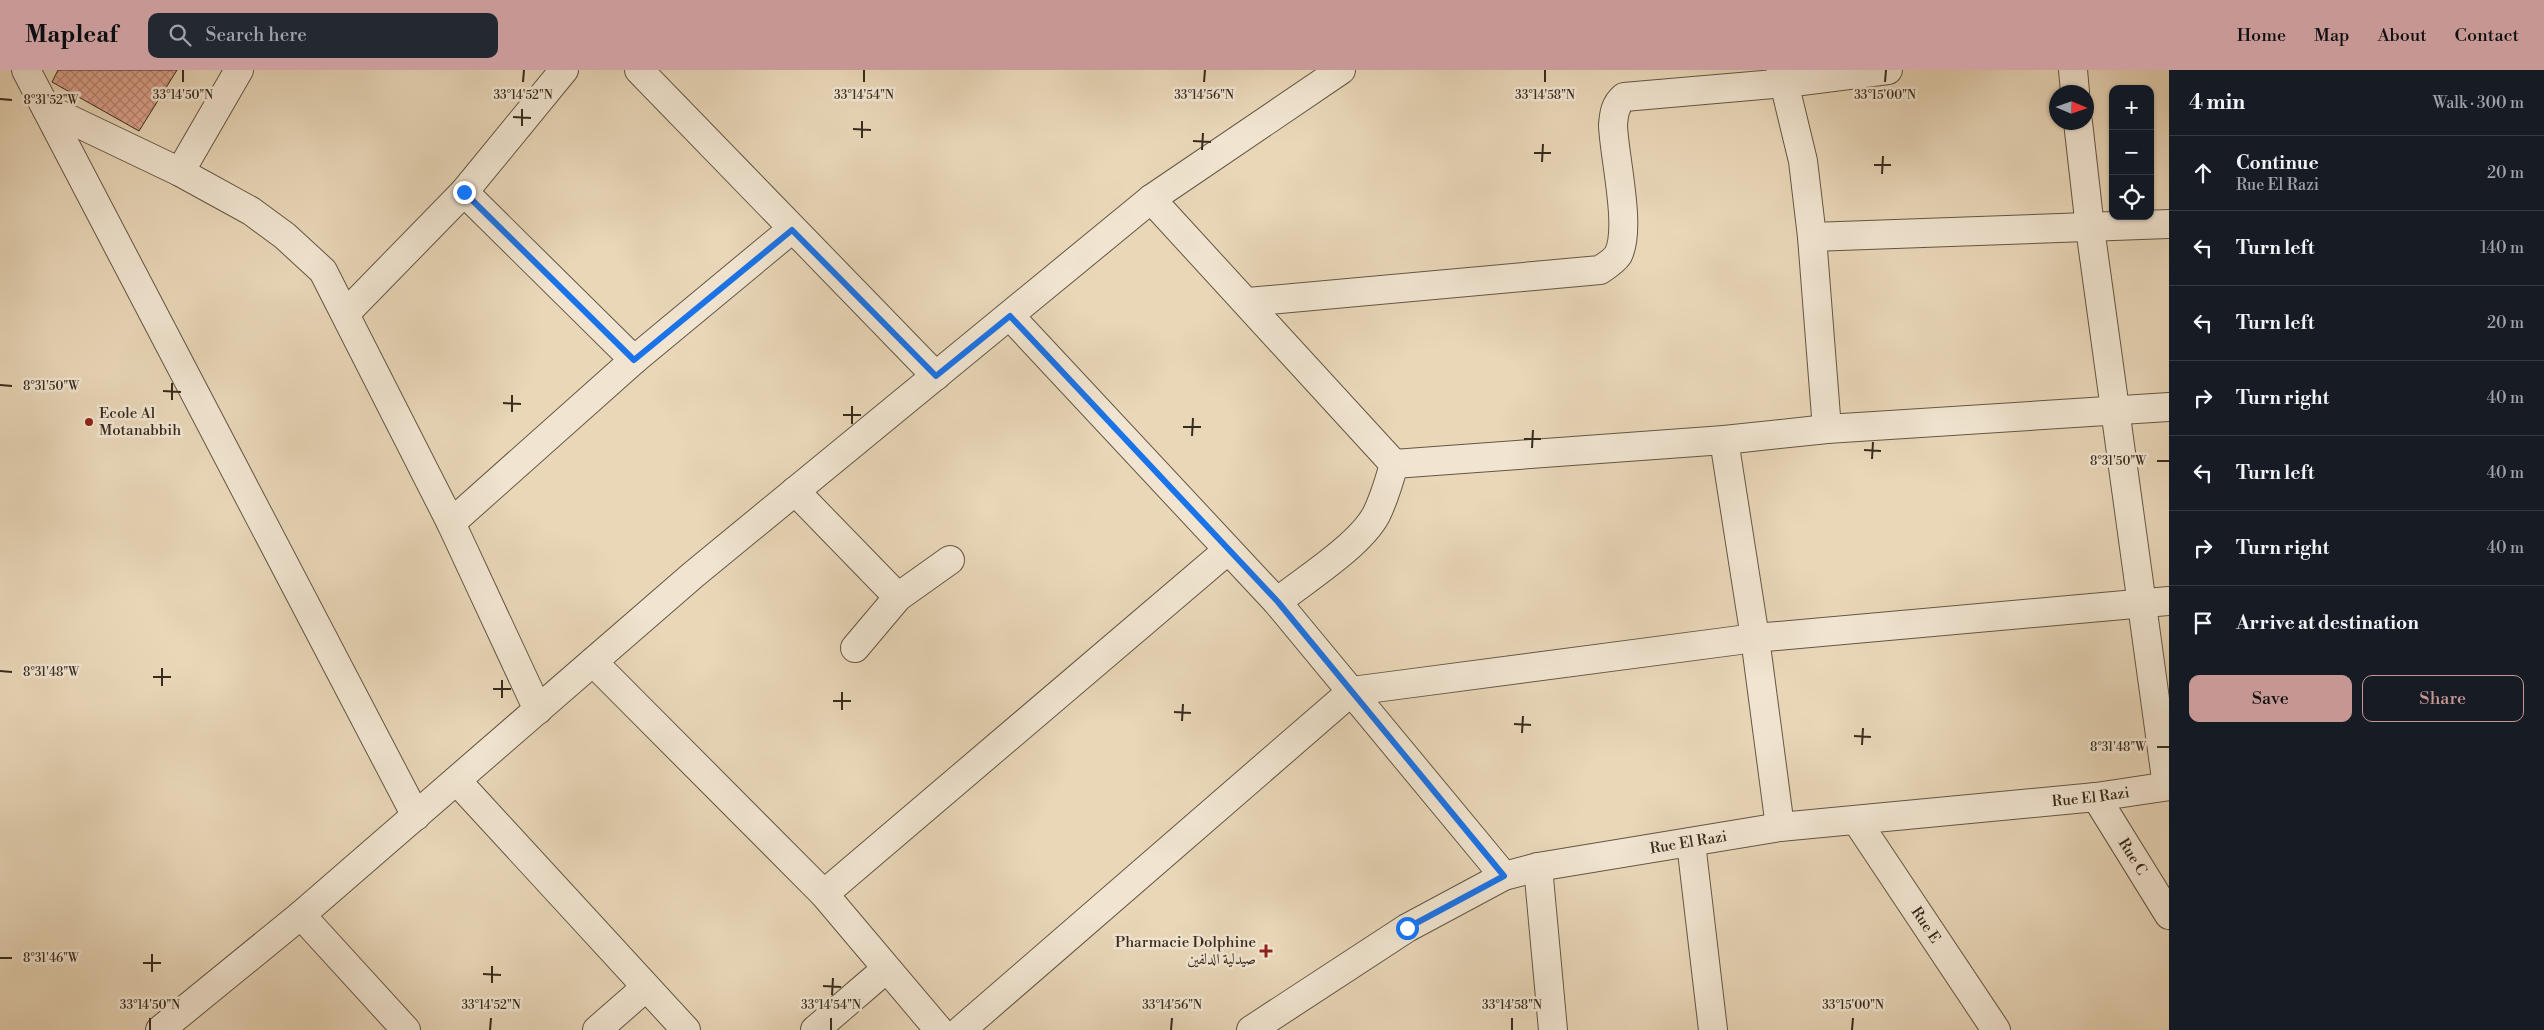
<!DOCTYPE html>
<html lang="en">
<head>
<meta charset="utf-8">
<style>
	body { margin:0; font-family:"Libre Bodoni",Amiri,serif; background:#242831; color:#f1f3f6 }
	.controls { position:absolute; right:15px; top:15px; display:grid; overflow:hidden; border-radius:10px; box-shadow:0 1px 4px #0004 }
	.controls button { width:45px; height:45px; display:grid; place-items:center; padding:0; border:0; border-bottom:1px solid #363941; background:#171b24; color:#f1f3f6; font:25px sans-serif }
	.compass { position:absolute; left:2049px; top:15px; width:45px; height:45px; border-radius:50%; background:#171b24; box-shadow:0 1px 4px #0004; rotate:92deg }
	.stop { position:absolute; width:15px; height:15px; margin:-11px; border:4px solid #1a73e8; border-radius:50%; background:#fff }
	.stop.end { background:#1a73e8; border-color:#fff; box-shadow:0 1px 5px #0008 }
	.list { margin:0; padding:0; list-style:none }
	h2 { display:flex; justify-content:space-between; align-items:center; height:65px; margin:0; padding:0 20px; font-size:21px }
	h2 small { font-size:16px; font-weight:400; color:#9ea1a6 }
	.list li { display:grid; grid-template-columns:32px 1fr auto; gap:15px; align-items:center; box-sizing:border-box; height:75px; padding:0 20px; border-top:1px solid #363941 }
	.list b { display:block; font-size:19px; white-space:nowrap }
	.list p { margin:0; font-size:16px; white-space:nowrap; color:#9ea1a6 }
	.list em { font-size:16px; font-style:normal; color:#9ea1a6 }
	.actions { display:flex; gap:10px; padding:15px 20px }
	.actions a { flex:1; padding:11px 0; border:1px solid #c59692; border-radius:10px; text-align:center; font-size:18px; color:#c59692 }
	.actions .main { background:#c59692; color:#111 }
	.icon { flex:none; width:28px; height:28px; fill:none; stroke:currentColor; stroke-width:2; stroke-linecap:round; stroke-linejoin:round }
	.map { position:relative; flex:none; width:2169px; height:960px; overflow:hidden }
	header { display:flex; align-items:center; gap:30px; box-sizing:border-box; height:70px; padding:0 25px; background:#c59692; color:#111 }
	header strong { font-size:24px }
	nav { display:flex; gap:28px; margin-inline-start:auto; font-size:18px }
	.search { width:350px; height:45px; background:#242831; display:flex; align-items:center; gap:12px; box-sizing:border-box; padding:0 18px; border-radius:10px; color:#9ea1a6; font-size:19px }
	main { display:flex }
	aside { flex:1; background:#171b24 }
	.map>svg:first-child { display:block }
</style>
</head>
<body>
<header>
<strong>Mapleaf</strong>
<div class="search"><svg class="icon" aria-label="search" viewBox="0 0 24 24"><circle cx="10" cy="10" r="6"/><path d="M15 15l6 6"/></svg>Search here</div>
<nav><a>Home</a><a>Map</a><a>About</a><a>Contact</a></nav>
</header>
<main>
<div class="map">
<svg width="2169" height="960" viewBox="0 0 2169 960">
	<defs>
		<pattern id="building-cross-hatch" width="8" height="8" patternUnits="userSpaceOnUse" patternTransform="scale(1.25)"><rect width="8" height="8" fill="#e0a490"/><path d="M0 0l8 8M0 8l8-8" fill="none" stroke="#b68675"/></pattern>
	</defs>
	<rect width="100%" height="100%" fill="#e9d7b8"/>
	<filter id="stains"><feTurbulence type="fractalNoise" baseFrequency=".004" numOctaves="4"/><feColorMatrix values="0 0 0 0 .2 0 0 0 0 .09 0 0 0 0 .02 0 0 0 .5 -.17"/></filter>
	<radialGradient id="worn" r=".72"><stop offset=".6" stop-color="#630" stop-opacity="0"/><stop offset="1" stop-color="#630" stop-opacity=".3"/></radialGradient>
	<!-- building -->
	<path fill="url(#building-cross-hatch)" stroke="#372b1d" d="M58 0H177L139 61 52 12Z"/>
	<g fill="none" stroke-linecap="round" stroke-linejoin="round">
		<defs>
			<g id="minor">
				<path d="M26 0 416 746"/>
				<path d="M639 0 936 306"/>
				<path d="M1781 0 1803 91 1812 167 1827 359"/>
				<path d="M2073 0 2075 22"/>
				<path d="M46 38 180 102 251 141 285 166 323 201 451 453 538 640"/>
				<path d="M2078 52 2090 158 2167 716"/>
				<path d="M180 102 239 0"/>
				<path d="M464 122 634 290"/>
				<path d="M1151 129 1394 394"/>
				<path d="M1812 167 2169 154"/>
				<path d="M1248 232 1600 200C1606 196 1614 191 1618 185 1632 158 1614 87 1613 55 1614 43 1615 35 1624 27L1786 13 1888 0"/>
				<path d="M346 243 464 122 564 0"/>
				<path d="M1010 246 1277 532 1504 806"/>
				<path d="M1724 370 1755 568 1780 757"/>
				<path d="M1394 394 1724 370 1827 359 2169 337"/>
				<path d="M795 421 898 527"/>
				<path d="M451 453 634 290 792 159"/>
				<path d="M1277 532C1306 509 1359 476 1376 445 1384 429 1389 412 1394 394"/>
				<path d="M855 578 898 527 950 490"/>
				<path d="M593 592 824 824 939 960"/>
				<path d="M457 711 686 960"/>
				<path id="s1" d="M2096 727 2169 845"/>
				<path id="s2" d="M1856 750 1996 960"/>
				<path d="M1691 773 1713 960"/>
				<path d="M1538 797 1553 960"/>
				<path d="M824 824 1228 480"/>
				<path d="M301 845 406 960"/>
				<path d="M597 960 645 918"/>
				<path d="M815 960 886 899"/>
				<path d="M961 960 1352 621 1755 568 2169 531"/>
				<path id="s3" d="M1251 960 1407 858 1504 806 1538 797 1780 757 2096 727 2169 716"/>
			</g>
			<path id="tertiary" d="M160 960 301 845 693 505 1151 129 1341 0"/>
		</defs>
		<!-- minor casing -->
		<use href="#minor" stroke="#645644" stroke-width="30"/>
		<!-- tertiary casing -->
		<use href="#tertiary" stroke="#645644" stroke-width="30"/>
		<!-- minor -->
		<use href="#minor" stroke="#f1e5d1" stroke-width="28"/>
		<!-- tertiary -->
		<use href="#tertiary" stroke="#f1e5d1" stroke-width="28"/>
	</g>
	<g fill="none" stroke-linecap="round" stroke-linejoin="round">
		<!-- route -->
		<path stroke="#1a73e8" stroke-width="6" d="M464 122 634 290 792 160 936 306 1010 246 1278 532 1504 806 1407 858"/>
	</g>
	<!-- ticks -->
	<path fill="none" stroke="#372b1d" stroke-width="2" d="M183 12V0M523 12 524 0M864 12V0M1204 12 1205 0M1545 12V0M1885 12 1886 0M0 29 12 30M513 47 531 48M522 56V39M853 59 871 60M862 68V51M1193 71 1211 72M1202 80 1203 63M1534 83H1551M1542 92 1543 74M1874 95H1891M1882 104 1883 86M0 315 12 316M163 321 181 322M172 330V313M503 333 521 334M512 342V325M843 345H861M852 354V336M1183 357H1201M1192 366 1193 348M1524 369H1541M1532 378 1533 360M1864 380 1881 381M1872 389 1873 372M2157 391H2169M0 601 12 602M153 607H171M162 616V598M493 619H511M502 628V610M833 631H851M842 640V622M1174 642 1191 643M1182 651 1183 634M1514 654 1531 655M1522 663 1523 646M1854 666 1871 667M1862 675 1863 658M2157 677H2169M0 888H12M143 893H161M152 902V884M483 904 501 905M492 913V896M823 916 841 917M832 925 833 908M150 960V948M490 960 491 948M831 960V948M1171 960 1172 948M1512 960V948M1852 960 1853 948"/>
	<!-- markers -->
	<g fill="#8f2418" stroke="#f1e5d1" stroke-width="2">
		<circle cx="89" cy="352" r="5"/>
		<path d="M1263.5 873.5h5v5h5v5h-5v5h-5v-5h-5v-5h5z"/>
	</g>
	<g text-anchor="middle" stroke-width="5" stroke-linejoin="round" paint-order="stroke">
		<!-- poi labels -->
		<g font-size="15" fill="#372b1d" stroke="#f1e5d1" text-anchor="start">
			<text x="99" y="348">Ecole Al<tspan x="99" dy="17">Motanabbih</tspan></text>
			<text x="1256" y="877" text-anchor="end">Pharmacie Dolphine<tspan x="1256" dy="17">صيدلية الدلفين</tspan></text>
		</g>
		<!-- street labels -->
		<g font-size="15" fill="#372b1d" stroke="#f1e5d1">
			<text dy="5" stroke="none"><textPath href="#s3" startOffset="889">Rue El Razi</textPath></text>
			<text dy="5" stroke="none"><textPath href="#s3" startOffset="484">Rue El Razi</textPath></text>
			<text dy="5" stroke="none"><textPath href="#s1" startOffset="70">Rue C</textPath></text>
			<text dy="5" stroke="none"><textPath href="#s2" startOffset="126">Rue E</textPath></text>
		</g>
	</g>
	<g font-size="12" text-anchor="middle" fill="#372b1d" stroke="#f1e5d1" stroke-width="5" stroke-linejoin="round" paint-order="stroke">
		<text x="183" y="29">33°14'50"N</text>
		<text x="523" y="29">33°14'52"N</text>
		<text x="864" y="29">33°14'54"N</text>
		<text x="1204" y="29">33°14'56"N</text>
		<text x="1545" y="29">33°14'58"N</text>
		<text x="1885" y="29">33°15'00"N</text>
		<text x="51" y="34">8°31'52"W</text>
		<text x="51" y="320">8°31'50"W</text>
		<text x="2118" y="395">8°31'50"W</text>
		<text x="51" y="606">8°31'48"W</text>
		<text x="2118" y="681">8°31'48"W</text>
		<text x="51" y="892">8°31'46"W</text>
		<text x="150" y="939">33°14'50"N</text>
		<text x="491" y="939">33°14'52"N</text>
		<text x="831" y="939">33°14'54"N</text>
		<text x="1172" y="939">33°14'56"N</text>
		<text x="1512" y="939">33°14'58"N</text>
		<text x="1853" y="939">33°15'00"N</text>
	</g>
	<rect width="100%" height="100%" filter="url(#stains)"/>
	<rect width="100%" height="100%" fill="url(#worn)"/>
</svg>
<div class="controls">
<button>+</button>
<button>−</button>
<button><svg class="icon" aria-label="locate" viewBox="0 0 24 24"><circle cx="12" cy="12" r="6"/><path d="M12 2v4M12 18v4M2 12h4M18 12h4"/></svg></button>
</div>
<svg class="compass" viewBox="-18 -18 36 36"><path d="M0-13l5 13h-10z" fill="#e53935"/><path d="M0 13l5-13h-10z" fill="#9ea1a6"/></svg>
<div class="stop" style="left:1407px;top:858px"></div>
<div class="stop end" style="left:464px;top:122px"></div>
</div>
<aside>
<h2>4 min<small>Walk · 300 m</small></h2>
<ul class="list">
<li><svg class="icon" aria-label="ahead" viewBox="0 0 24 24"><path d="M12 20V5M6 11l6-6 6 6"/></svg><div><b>Continue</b><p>Rue El Razi</p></div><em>20 m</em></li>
<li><svg class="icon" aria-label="left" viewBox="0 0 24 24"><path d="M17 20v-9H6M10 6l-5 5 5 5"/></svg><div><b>Turn left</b></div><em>140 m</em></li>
<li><svg class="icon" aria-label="left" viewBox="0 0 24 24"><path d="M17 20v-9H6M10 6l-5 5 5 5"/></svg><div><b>Turn left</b></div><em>20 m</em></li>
<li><svg class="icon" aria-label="right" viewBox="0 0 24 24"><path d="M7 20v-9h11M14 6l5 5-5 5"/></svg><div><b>Turn right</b></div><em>40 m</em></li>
<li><svg class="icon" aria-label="left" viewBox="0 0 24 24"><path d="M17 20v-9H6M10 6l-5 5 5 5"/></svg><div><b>Turn left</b></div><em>40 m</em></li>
<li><svg class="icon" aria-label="right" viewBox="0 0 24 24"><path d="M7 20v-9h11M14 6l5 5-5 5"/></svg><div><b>Turn right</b></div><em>40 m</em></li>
<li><svg class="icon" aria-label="arrive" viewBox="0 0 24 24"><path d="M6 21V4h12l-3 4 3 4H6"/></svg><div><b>Arrive at destination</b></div></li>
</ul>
<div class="actions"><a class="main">Save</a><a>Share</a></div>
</aside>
</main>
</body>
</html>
